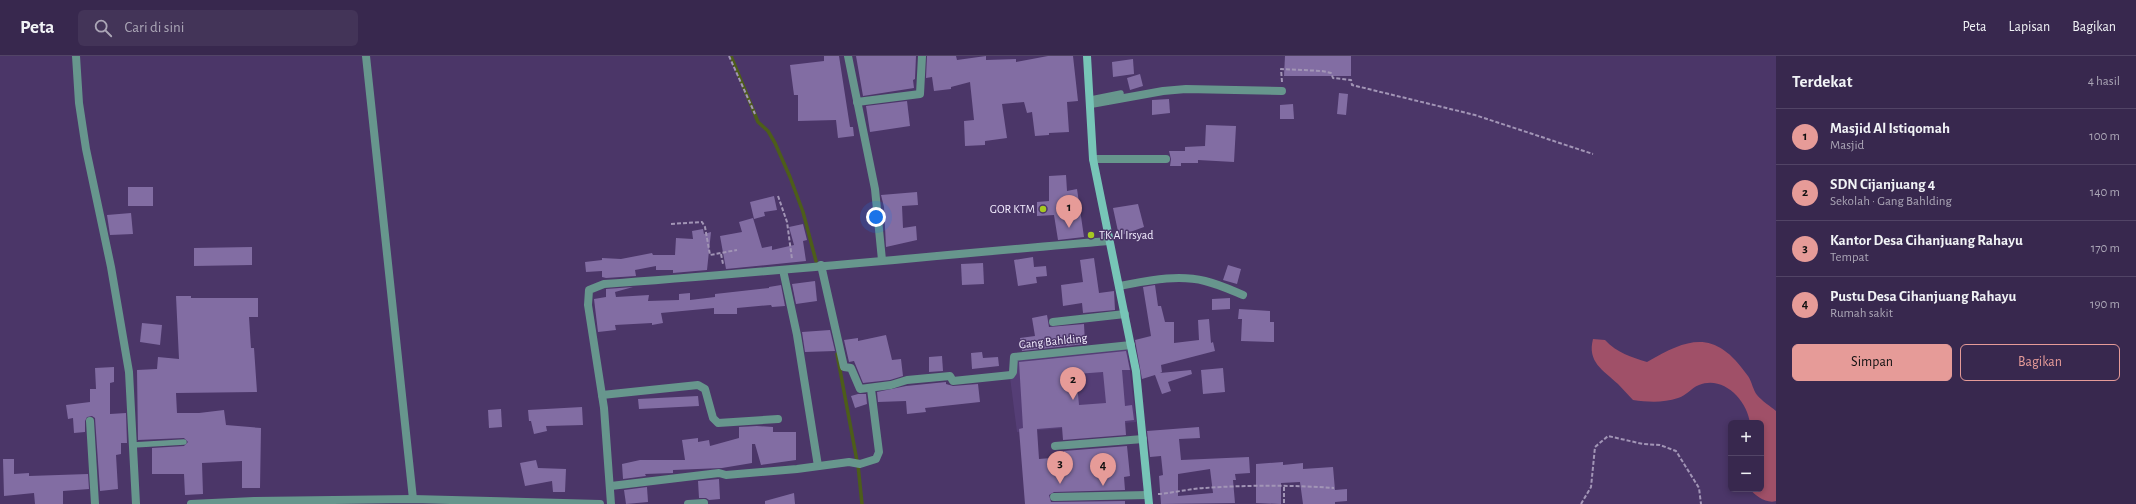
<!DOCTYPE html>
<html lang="id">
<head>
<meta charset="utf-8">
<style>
	body { margin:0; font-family:"Alegreya Sans",sans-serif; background:#433458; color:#f1f3f6 }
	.controls { position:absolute; right:12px; bottom:12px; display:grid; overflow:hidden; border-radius:6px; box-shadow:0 2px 6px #0003 }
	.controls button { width:36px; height:36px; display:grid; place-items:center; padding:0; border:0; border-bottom:1px solid #524466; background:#38284e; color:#f1f3f6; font:20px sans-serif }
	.you { position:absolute; left:876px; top:161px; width:14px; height:14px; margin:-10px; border:3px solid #fff; border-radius:50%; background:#1a73e8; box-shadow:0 0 0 6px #1a73e833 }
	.badge { display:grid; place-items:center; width:26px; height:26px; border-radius:50%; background:#e69b98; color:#111; font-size:13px; font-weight:700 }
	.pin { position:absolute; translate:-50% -33px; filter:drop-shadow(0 1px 2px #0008) }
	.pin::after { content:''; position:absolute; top:21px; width:14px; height:12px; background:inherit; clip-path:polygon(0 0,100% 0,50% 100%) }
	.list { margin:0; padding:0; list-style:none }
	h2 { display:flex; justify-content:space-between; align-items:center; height:52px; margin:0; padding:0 16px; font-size:17px }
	h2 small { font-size:13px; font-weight:400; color:#aba6b6 }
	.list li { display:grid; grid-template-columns:26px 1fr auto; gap:12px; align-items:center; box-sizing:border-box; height:56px; padding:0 16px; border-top:1px solid #524466 }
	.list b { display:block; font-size:15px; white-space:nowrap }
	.list p { margin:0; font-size:13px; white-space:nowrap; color:#aba6b6 }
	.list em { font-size:13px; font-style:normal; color:#aba6b6 }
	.actions { display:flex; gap:8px; padding:12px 16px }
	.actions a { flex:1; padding:9px 0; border:1px solid #e69b98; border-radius:6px; text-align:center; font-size:14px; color:#e69b98 }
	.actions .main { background:#e69b98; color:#111 }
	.icon { flex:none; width:22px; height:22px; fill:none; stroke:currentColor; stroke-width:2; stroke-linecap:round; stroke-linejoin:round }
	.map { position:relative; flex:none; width:1776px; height:448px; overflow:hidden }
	header { display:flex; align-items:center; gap:24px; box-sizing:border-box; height:56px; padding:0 20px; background:#38284e; border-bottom:1px solid #524466 }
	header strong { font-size:19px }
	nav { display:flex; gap:22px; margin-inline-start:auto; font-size:14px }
	.search { width:280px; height:36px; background:#433458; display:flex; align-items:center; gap:10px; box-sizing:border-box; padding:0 14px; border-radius:6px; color:#aba6b6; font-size:15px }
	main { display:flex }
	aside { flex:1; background:#38284e }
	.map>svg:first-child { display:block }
</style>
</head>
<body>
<header>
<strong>Peta</strong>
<div class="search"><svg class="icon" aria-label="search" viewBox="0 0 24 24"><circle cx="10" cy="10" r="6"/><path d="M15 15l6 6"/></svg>Cari di sini</div>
<nav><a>Peta</a><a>Lapisan</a><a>Bagikan</a></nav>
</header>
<main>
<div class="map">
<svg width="1776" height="448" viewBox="0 0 1776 448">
	<rect width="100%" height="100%" fill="#4b3668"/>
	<!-- built -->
	<path fill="#553e76" d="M1127 291 1136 366 1017 376 1010 321 1016 302Z"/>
	<!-- green -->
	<path fill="#a05068" d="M1593 283 1605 284C1617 297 1631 301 1647 306 1691 280 1716 274 1748 320 1752 326 1753 334 1757 339 1762 345 1770 350 1776 355V445C1767 448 1755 440 1750 433H1761V367H1750C1747 344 1723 319 1699 329 1691 332 1686 340 1678 342 1663 347 1648 346 1633 344 1628 339 1623 333 1618 328 1603 314 1587 306 1593 283Z"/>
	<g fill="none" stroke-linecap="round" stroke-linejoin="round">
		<!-- stream -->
		<g stroke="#4d5d1a" stroke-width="3.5">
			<path d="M731 0 758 66 768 75 775 87 790 121 803 156 816 205"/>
			<path d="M837 298 857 405"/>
			<path d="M858 409 862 448"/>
		</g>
	</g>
	<!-- building -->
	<g fill="#826da3" fill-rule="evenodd">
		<path d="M824 0H839L850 71H853L854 80 838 82 836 64 798 65V39H794L790 9 824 5Z"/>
		<path d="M856 0H916L915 23 913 24 914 32 863 40Z"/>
		<path d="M927 0H956L957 4 986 0V4L1016 3V6L1048 0H1073L1078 45 1067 46 1069 76 1049 77V79L1035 80 1032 56 1027 57 1024 46 1002 48 1007 82 985 85V89L965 90 964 65 974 64 970 26 951 31V33L934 35 932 21 926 22Z"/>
		<path d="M1285 0H1351V20H1284Z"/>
		<path d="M1133 3 1134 18 1113 21 1112 6Z"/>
		<path d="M1140 18 1143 30 1130 34 1127 22Z"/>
		<path d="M1339 37 1348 38 1346 59 1337 58Z"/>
		<path d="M1169 43 1170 57 1152 59V44Z"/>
		<path d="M907 45 910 70 870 76 866 50Z"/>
		<path d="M1293 48 1294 63H1280V49Z"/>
		<path d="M1206 69 1236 70 1234 106 1198 104V107H1181V110H1170L1171 103 1169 95H1185V91L1205 90Z"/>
		<path d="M1066 119 1067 135 1077 133 1084 181 1058 184 1054 159 1037 160V146L1049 145V120Z"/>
		<rect x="128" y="131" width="25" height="19"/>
		<path d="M917 136 918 149 902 150 903 172 916 170 917 184 886 191 884 151 881 139Z"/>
		<path d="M774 140 777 154 764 156 765 160 754 163 750 146Z"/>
		<path d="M1138 148 1144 171 1119 180 1113 152Z"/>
		<path d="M131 157 133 178 110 179 107 159Z"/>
		<path d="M753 162 762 192 772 190V194L794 189 789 171 803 168 807 184 803 185 806 205 726 213 720 180 742 176 739 166Z"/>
		<path d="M703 173 704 178 711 176 707 214 673 217V214H656V210L635 214 636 220 606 222 602 221V215L586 216 585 206 602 204V202L621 203 652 197 653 199H675L676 182 693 183 692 175Z"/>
		<path d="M252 191V209L194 210V192Z"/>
		<path d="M1033 201 1034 211 1046 210 1047 220 1036 221 1037 227 1018 230 1014 204Z"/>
		<path d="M1094 202 1099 237 1114 235 1115 254 1083 257 1082 247 1063 250 1061 229 1083 226 1080 204Z"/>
		<path d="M983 207 984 228 962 229 961 208Z"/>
		<path d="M1228 209 1241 213 1237 228 1223 224Z"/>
		<path d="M815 225 817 245 796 248 792 228Z"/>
		<path d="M781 229 785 250 772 251 771 249 737 252V258H714V252L661 257 663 267 652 269V267L615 269 616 274 598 276 594 243 606 241V233L633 231 615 236 616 241 649 239 648 245 679 244V238L690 237V244L715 241V238L769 232V231Z"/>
		<path d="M1155 229 1158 250H1161L1165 266H1174V287L1199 284 1198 264 1209 263 1211 287 1213 286 1215 295 1161 309 1162 316 1160 317 1191 314 1192 318 1168 326 1171 335 1162 338 1155 319 1142 323 1135 284 1151 280 1143 231Z"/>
		<path d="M176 240H191V242H258V261H249L251 292H254L257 336 176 337 177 357H199L224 354 226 369 261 372 260 432H242V405L202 407 203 438 185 439 184 418H152V392L184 390 188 386 184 382 138 384 137 314 157 313 158 301 179 303Z"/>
		<path d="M1230 242V253L1212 254V243Z"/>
		<path d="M1239 253 1270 255V266H1274V286L1241 285 1242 263H1238Z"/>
		<path d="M1047 259 1049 271 1084 268 1085 288 1022 295 1020 282 1035 280 1032 262Z"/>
		<path d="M142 267 162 269 160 289 140 286Z"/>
		<path d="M830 274 835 295 805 296 802 276Z"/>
		<path d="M886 279 892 304 901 303 903 320 890 324 863 327 854 305 849 306 844 284 858 282V285Z"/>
		<path d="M1126 295 1130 314H1122L1125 350 1132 349 1134 364 1125 365 1126 379 1063 384 1062 371 1037 373 1039 403 1064 401V395L1127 390 1130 420 1124 421 1125 434 1054 436 1049 439 1051 446 1125 445V448H1025L1019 373 1023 372 1019 306ZM1103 316 1106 347 1079 349 1076 318Z"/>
		<path d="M982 296 983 302 998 301 999 310 972 313 971 297Z"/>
		<path d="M942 300 943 315 929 316V301Z"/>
		<path d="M114 311V326L110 327V358L126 357 127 387H121V398L116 399 118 433 100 435 95 362 92 360 87 361 85 365V376L74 377 73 362 68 363 66 349 90 346V333H96L95 312Z"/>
		<path d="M1223 312 1225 336 1203 338 1201 314Z"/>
		<path d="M946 326V328L953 330 978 328 980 346 925 352 926 356 907 358 906 345 878 346 877 336 906 330Z"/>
		<path d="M858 338H866L867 348 855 352 851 340Z"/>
		<path d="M698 340 699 350 639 353 638 343Z"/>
		<path d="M582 351 583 369 546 370 547 375 534 378 531 365H529L528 354Z"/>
		<path d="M501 353 502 371 489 372 488 354Z"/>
		<path d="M757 370 773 371V376H796V404L761 409 755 388H752V407L722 412 673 414V417L645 418 646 420 623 423 622 408 640 404H685L682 384 698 382V386L709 384 710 390 739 382V371Z"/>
		<path d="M1199 371 1200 382 1179 383 1181 404 1249 401 1250 417 1235 418 1236 424H1233L1235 447 1161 448 1159 420 1163 419 1161 400 1150 401 1147 375ZM1210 413 1213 437 1178 440V418Z"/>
		<path d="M3 403H14V418L29 417V420L88 418 89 433 63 435V448H35L34 437 4 440Z"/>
		<path d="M536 404 538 412 566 413 565 436H553L552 425 525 430 520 407Z"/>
		<path d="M1283 406V409L1303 407V413L1333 411 1335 434 1347 433V445L1335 446V448H1303L1300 426 1281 427V448L1256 447V408Z"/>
		<path d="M719 423 720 443 709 444 706 442H699L698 425Z"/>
		<path d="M647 431 648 446 626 448 624 434Z"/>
		<path d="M794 437 795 448H765V445Z"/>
	</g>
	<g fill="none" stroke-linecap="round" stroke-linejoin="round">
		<!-- path -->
		<g stroke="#a295b6" stroke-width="2" stroke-dasharray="4 2" stroke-linecap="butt">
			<path d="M729 0 755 58"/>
			<path d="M1282 26 1281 13 1322 15 1331 17 1333 22 1351 24 1352 29 1475 59 1593 98"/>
			<path d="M778 140 787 166 792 203"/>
			<path d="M671 168 702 166 705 171 710 199 737 194"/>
			<path d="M721 198 723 208"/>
			<path d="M1284 431V448"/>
			<path d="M1158 438C1173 437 1188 433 1204 432 1246 429 1292 429 1334 432"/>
			<path d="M1581 448 1591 431 1595 391 1608 380 1643 388 1660 389 1676 395 1699 432 1701 448"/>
		</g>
		<!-- lane -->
		<g stroke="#67968d" stroke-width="5.5">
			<path d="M1091 43 1121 37"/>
			<path d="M133 389 184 386"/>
		</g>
		<!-- street -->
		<g stroke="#67968d" stroke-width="8">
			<path d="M76 0 79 47 86 93 111 211 129 316 136 448"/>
			<path d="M366 0 413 443"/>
			<path d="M848 0 875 133 882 204"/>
			<path d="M857 46 920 38 922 0"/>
			<path d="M1091 48 1163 35 1186 33 1282 35"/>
			<path d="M1093 103H1166"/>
			<path d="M821 209 844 311 851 312 860 333 891 329 907 324 950 320 953 325 1011 319 1013 316 1014 301 1131 289"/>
			<path d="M783 214 797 279 818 410"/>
			<path d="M1119 230C1147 225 1177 218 1205 225 1218 228 1231 234 1243 239"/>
			<path d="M1053 266 1125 258"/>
			<path d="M602 339 698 329 705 333 713 362 718 367 778 363"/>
			<path d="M90 365 95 448"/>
			<path d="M1055 390 1143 383"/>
			<path d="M611 430 719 417 726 419 797 413 849 406 860 408 876 403 879 396 871 333"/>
			<path d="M1054 441 1148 439"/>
			<path d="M191 448 254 445 413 443 600 448"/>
			<path d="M611 448 604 352 588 249 589 234 604 228C772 216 940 199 1109 185"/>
			<path d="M688 448 704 447"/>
		</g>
		<!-- secondary -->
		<path stroke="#77c5b7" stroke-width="8" d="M1087 0 1093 103 1136 315 1149 448"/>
	</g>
	<!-- markers -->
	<g fill="#a5c822" stroke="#4b3668" stroke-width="1.5">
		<circle cx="1043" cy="153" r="4"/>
		<circle cx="1091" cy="179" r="4"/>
	</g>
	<g text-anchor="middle" stroke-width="3" stroke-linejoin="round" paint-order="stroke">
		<!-- poi labels -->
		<g font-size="12" fill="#f3edff" stroke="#4b3668" text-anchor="end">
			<text x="1035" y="157">GOR KTM</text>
			<text x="1099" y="183" text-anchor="start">TK Al Irsyad</text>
		</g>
		<!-- street labels -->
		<g font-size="12" fill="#f3edff" stroke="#4b3668">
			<text transform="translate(1053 285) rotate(-6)" y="4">Gang Bahlding</text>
		</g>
	</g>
</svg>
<div class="controls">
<button>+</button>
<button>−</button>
</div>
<div class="you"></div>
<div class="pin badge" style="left:1069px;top:172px">1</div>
<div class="pin badge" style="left:1073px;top:344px">2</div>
<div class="pin badge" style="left:1060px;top:428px">3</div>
<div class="pin badge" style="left:1103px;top:430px">4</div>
</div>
<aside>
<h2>Terdekat<small>4 hasil</small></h2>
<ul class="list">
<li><span class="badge">1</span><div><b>Masjid Al Istiqomah</b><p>Masjid</p></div><em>100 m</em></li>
<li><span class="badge">2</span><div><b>SDN Cijanjuang 4</b><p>Sekolah · Gang Bahlding</p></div><em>140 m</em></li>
<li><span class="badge">3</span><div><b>Kantor Desa Cihanjuang Rahayu</b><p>Tempat</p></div><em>170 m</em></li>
<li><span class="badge">4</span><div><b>Pustu Desa Cihanjuang Rahayu</b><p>Rumah sakit</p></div><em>190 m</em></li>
</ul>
<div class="actions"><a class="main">Simpan</a><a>Bagikan</a></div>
</aside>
</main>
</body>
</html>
